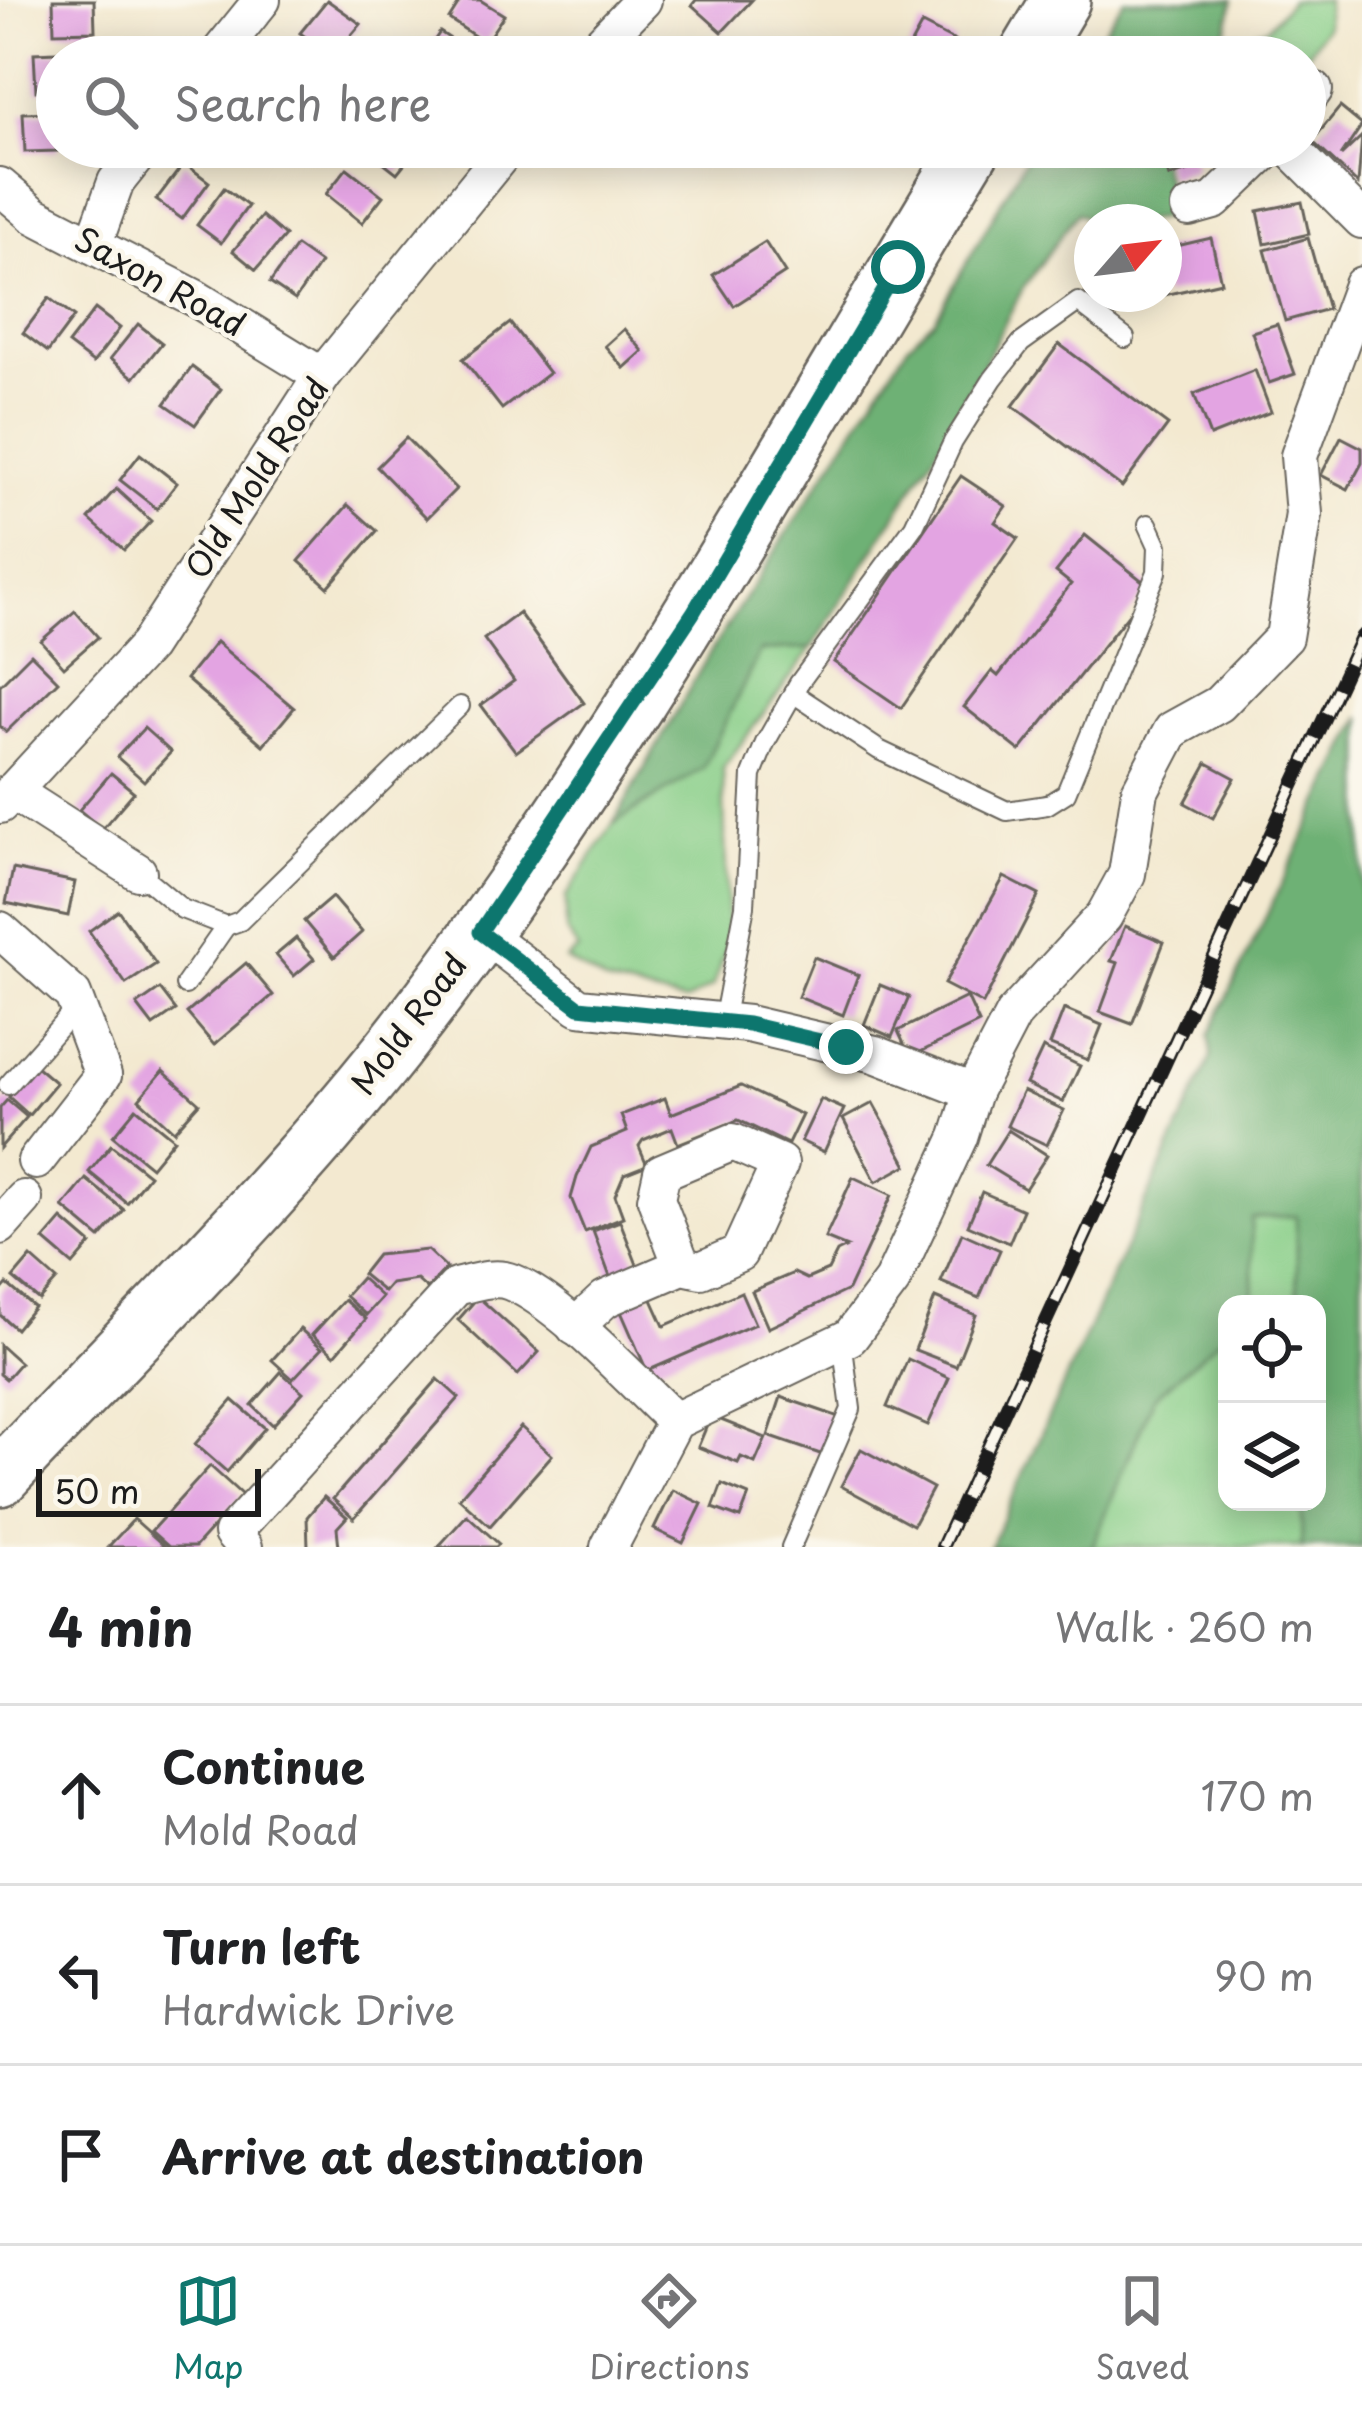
<!DOCTYPE html>
<html lang="en">
<head>
<meta charset="utf-8">
<style>
	body { margin:0; font-family:"Playpen Sans",sans-serif; background:#f6f6f6; color:#202124 }
	.controls { position:absolute; right:36px; bottom:36px; display:grid; overflow:hidden; border-radius:24px; box-shadow:0 6px 30px #0003 }
	.controls button { width:108px; height:108px; display:grid; place-items:center; padding:0; border:0; border-bottom:3px solid #e0e0e0; background:#fff; color:#202124; font:60px sans-serif }
	.compass { position:absolute; left:1074px; top:204px; width:108px; height:108px; border-radius:50%; background:#fff; box-shadow:0 6px 30px #0003; rotate:62deg }
	.scale { position:absolute; left:36px; bottom:30px; width:225px; box-sizing:border-box; padding-left:12px; border:6px solid #1c1c1c; border-top:0; font-size:33px; line-height:42px; white-space:nowrap; color:#1c1c1c; -webkit-text-stroke:9px #fbf7ec; paint-order:stroke }
	.stop { position:absolute; width:36px; height:36px; margin:-27px; border:9px solid #0f766e; border-radius:50%; background:#fff }
	.stop.end { background:#0f766e; border-color:#fff; box-shadow:0 3px 12px #0008 }
	.list { margin:0; padding:0; list-style:none }
	h2 { display:flex; justify-content:space-between; align-items:center; height:156px; margin:0; padding:0 48px; font-size:51px }
	h2 small { font-size:39px; font-weight:400; color:#757577 }
	.list li { display:grid; grid-template-columns:78px 1fr auto; gap:36px; align-items:center; box-sizing:border-box; height:180px; padding:0 48px; border-top:3px solid #e0e0e0 }
	.list b { display:block; font-size:45px; white-space:nowrap }
	.list p { margin:0; font-size:39px; white-space:nowrap; color:#757577 }
	.list em { font-size:39px; font-style:normal; color:#757577 }
	.icon { flex:none; width:66px; height:66px; fill:none; stroke:currentColor; stroke-width:2; stroke-linecap:round; stroke-linejoin:round }
	.map { position:relative; flex:none; width:1362px; height:1547px; overflow:hidden }
	.search { position:absolute; background:#fff; box-shadow:0 6px 30px #0003; left:36px; right:36px; top:36px; height:132px; display:flex; align-items:center; gap:30px; box-sizing:border-box; padding:0 42px; border-radius:66px; color:#757577; font-size:45px }
	.sheet { height:696px; background:#fff }
	nav { display:flex; justify-content:space-around; align-items:center; box-sizing:border-box; height:168px; border-top:3px solid #e0e0e0; background:#fff; font-size:33px; color:#757577 }
	nav a { display:grid; justify-items:center; gap:6px }
	nav .on { color:#0f766e }
	.map>svg:first-child { display:block }
</style>
</head>
<body>
<div class="map">
<svg width="1362" height="1547" viewBox="0 0 1362 1547">
	<rect width="100%" height="100%" fill="#fbf7ec"/>
	<filter id="ink" filterUnits="userSpaceOnUse"><feTurbulence type="fractalNoise" baseFrequency=".00833" numOctaves="2"/><feDisplacementMap in="SourceGraphic" scale="24" xChannelSelector="R" yChannelSelector="G"/><feConvolveMatrix kernelMatrix="1 2 1 2 8 2 1 2 1" color-interpolation-filters="sRGB"/></filter>
	<filter id="wash" filterUnits="userSpaceOnUse"><feTurbulence type="fractalNoise" baseFrequency=".004" numOctaves="4" result="noise"/><feDisplacementMap in="SourceGraphic" scale="48" xChannelSelector="R" yChannelSelector="G"/><feGaussianBlur stdDeviation="2.7" result="paint"/><feColorMatrix in="noise" values="0 0 0 0 0 0 0 0 0 0 0 0 0 0 0 0 0 1.4 0 .05"/><feComposite in="paint" operator="in"/></filter>
	<g filter="url(#wash)">
		<rect width="100%" height="100%" fill="#f3e9d0"/>
		<!-- green -->
		<g fill="#88ce88" stroke="#527552" stroke-width="3">
			<path d="M1291 0H1327L1326 26 1305 57H1273L1248 35 1267 28Z"/>
			<path d="M812 648 723 768 728 943 713 986 685 1002 606 983 566 960 578 950 566 930V897L613 824 702 767 760 651Z"/>
			<path d="M1297 1216 1298 1304H1254L1250 1218Z"/>
			<path d="M1227 1332V1502H1301L1302 1547H1092L1153 1398Z"/>
		</g>
		<!-- forest -->
		<g fill="#6eb174" stroke="#456648" stroke-width="3">
			<path d="M1124 0H1233L1228 26 1207 57H1086Z"/>
			<path d="M1032 147H1157L1172 205 1164 217C1135 224 1099 227 1077 213L1022 290 948 432 812 648 760 651 703 768 613 824 709 654 908 345 935 319Z"/>
			<path d="M1362 716V1547H1302L1301 1502H1317V1304H1298L1296 1216 1251 1218 1254 1304H1227V1332L1153 1398 1092 1547H990L1211 1057 1209 1035Z"/>
		</g>
		<g id="blocks">
			<!-- building -->
			<g fill="#e3a4e2">
				<path d="M53 0H94L95 31 54 32Z"/>
				<path d="M327 0 361 24 333 57 300 33Z"/>
				<path d="M461 0H480L504 15 485 43 449 19Z"/>
				<path d="M696 0H752L722 32 692 5Z"/>
				<path d="M922 24 955 41 947 57H904Z"/>
				<path d="M440 32 477 57H423Z"/>
				<path d="M681 43 715 57H675Z"/>
				<path d="M80 51V57H57V90L36 91 34 53Z"/>
				<path d="M1340 107 1362 125 1341 156 1362 136 1358 184 1312 141Z"/>
				<path d="M57 112V151L25 152 23 113Z"/>
				<path d="M364 147H418L397 173Z"/>
				<path d="M1165 147H1189L1195 169 1169 177 1160 148Z"/>
				<path d="M184 163 209 182 182 219 156 200Z"/>
				<path d="M347 168 383 196 362 223 326 194Z"/>
				<path d="M224 188 248 206 221 243 197 225Z"/>
				<path d="M1302 202 1309 234 1265 244 1258 211Z"/>
				<path d="M262 216 285 236 256 270 233 251Z"/>
				<path d="M1211 238 1221 282 1164 295V249Z"/>
				<path d="M1308 238 1328 309 1285 321 1265 250Z"/>
				<path d="M765 242 785 273 734 306 713 275Z"/>
				<path d="M296 246 320 263 295 300 270 283Z"/>
				<path d="M49 298 74 317 48 352 23 333Z"/>
				<path d="M95 309 120 328 93 363 68 344Z"/>
				<path d="M510 323 549 373 502 409 463 359Z"/>
				<path d="M138 324 162 343 134 378 110 359Z"/>
				<path d="M1277 324 1295 374 1269 383 1252 332Z"/>
				<path d="M624 329 643 351 624 368 605 346Z"/>
				<path d="M1059 344 1168 425 1122 487 1013 406Z"/>
				<path d="M192 367 221 389 195 425 165 404Z"/>
				<path d="M1255 370 1271 412 1210 436 1194 394Z"/>
				<path d="M1341 437 1362 448V463L1348 489 1321 475Z"/>
				<path d="M406 438 456 489 427 518 377 467Z"/>
				<path d="M140 454 177 483 157 509 120 480Z"/>
				<path d="M961 476 1006 506 995 522 1018 538 901 708 834 662Z"/>
				<path d="M116 489 151 521 124 550 89 519Z"/>
				<path d="M348 505 377 531 328 587 299 561Z"/>
				<path d="M1085 535 1150 587 1020 751 964 707 992 671 998 676 1071 584 1056 572Z"/>
				<path d="M75 611 98 637 64 667 41 641Z"/>
				<path d="M519 613 584 703 516 752 481 705 514 681 484 639Z"/>
				<path d="M216 642 294 708 263 745 186 679Z"/>
				<path d="M31 654 58 681 6 732 0 726V685Z"/>
				<path d="M144 728 171 752 144 781 117 757Z"/>
				<path d="M1207 763 1235 778 1213 818 1185 803Z"/>
				<path d="M111 773 134 792 102 829 79 810Z"/>
				<path d="M13 869 75 882 68 916 6 903Z"/>
				<path d="M1004 877 1039 895 983 1004 944 984Z"/>
				<path d="M332 897 362 932 334 957 304 921Z"/>
				<path d="M118 910 156 964 126 984 89 931Z"/>
				<path d="M1125 926 1164 942 1132 1024 1100 1012 1118 963 1111 961Z"/>
				<path d="M296 938 314 959 294 976 276 955Z"/>
				<path d="M814 957 858 975 843 1015 798 997Z"/>
				<path d="M246 963 273 995 214 1045 187 1013Z"/>
				<path d="M880 985 909 997 892 1037 864 1025Z"/>
				<path d="M160 989 176 1010 153 1026 137 1005Z"/>
				<path d="M967 997 979 1023 910 1057 898 1031Z"/>
				<path d="M1064 1009 1102 1025 1088 1060 1050 1045Z"/>
				<path d="M1043 1048 1080 1066 1063 1102 1026 1084Z"/>
				<path d="M36 1066 56 1083 29 1115 9 1097Z"/>
				<path d="M163 1071 199 1103 174 1131 139 1099Z"/>
				<path d="M741 1086 802 1115 788 1144 738 1120 678 1144 672 1128 643 1140 639 1146 647 1165 624 1174 615 1195 623 1217 585 1232 571 1198 577 1177 591 1147 627 1132 621 1115 665 1098 671 1114Z"/>
				<path d="M1023 1091 1064 1110 1047 1145 1007 1126Z"/>
				<path d="M821 1099 844 1109 824 1152 801 1141Z"/>
				<path d="M7 1100 27 1117 0 1148V1108Z"/>
				<path d="M873 1103 907 1165 876 1182 843 1119Z"/>
				<path d="M136 1108 174 1139 151 1167 113 1136Z"/>
				<path d="M1008 1130 1047 1155 1025 1189 986 1165Z"/>
				<path d="M111 1145 149 1175 127 1203 89 1172Z"/>
				<path d="M853 1177 892 1195 848 1290 768 1328 752 1291 794 1273 807 1279 828 1270 837 1252 847 1247 825 1238Z"/>
				<path d="M86 1179 124 1210 100 1238 63 1207Z"/>
				<path d="M982 1192 1023 1210 1009 1243 968 1225Z"/>
				<path d="M62 1219 91 1244 73 1265 44 1240Z"/>
				<path d="M620 1221 641 1275 613 1285 593 1231Z"/>
				<path d="M962 1233 1000 1250 979 1298 941 1282Z"/>
				<path d="M427 1250 446 1268 427 1289 417 1280 391 1284 384 1292 362 1274 377 1255Z"/>
				<path d="M31 1257 57 1280 39 1300 13 1278Z"/>
				<path d="M361 1278 382 1297 366 1315 345 1296Z"/>
				<path d="M7 1284 34 1307 16 1329 0 1315V1292Z"/>
				<path d="M741 1292 755 1324 647 1371 619 1307 649 1293 664 1326Z"/>
				<path d="M478 1297 539 1352 518 1375 458 1320Z"/>
				<path d="M935 1298 976 1315 956 1366 915 1350Z"/>
				<path d="M344 1300 366 1319 335 1355 312 1335Z"/>
				<path d="M300 1329 322 1348 293 1379 272 1360Z"/>
				<path d="M0 1345 20 1363 6 1379 0 1374Z"/>
				<path d="M908 1359 949 1378 928 1425 887 1407Z"/>
				<path d="M281 1372 303 1392 273 1425 252 1405Z"/>
				<path d="M438 1379 459 1398 354 1518 333 1499Z"/>
				<path d="M781 1397 842 1418 829 1457 768 1436Z"/>
				<path d="M233 1400 265 1428 227 1472 195 1444Z"/>
				<path d="M711 1416 766 1438 755 1463 741 1457 738 1463 698 1447Z"/>
				<path d="M521 1427 552 1455 490 1526 459 1498Z"/>
				<path d="M861 1449 933 1488 913 1525 841 1486Z"/>
				<path d="M210 1466 242 1495 195 1547H169L151 1531Z"/>
				<path d="M722 1484 749 1495 740 1518 713 1508Z"/>
				<path d="M673 1490 702 1504 683 1543 654 1529Z"/>
				<path d="M324 1497 347 1517 337 1528 339 1547H308L307 1517Z"/>
				<path d="M467 1515 499 1544 496 1547H438Z"/>
				<path d="M134 1519 165 1547H108Z"/>
			</g>
		</g>
	</g>
	<g filter="url(#ink)">
		<use href="#blocks" fill-opacity="0" stroke="#67645b" stroke-width="3"/>
		<g fill="none" stroke-linecap="round" stroke-linejoin="round">
			<defs>
				<g id="service">
					<path d="M793 693 879 750 1007 811 1047 805 1066 793 1157 572 1158 546 1148 524"/>
					<path d="M138 872 182 909 226 926 240 921 460 706"/>
					<path d="M185 985 226 926"/>
					<path d="M723 1022 745 906 752 775 765 743 799 683 914 526 953 442 993 379 1021 343 1078 302 1125 338"/>
					<path d="M8 1085 77 1007"/>
					<path d="M791 1547 851 1409 842 1340"/>
				</g>
				<g id="minor">
					<path d="M216 57 262 0"/>
					<path d="M588 57 643 0"/>
					<path d="M1305 102 1314 90"/>
					<path d="M1289 147 1362 220"/>
					<path d="M0 186 34 215 195 298 322 376"/>
					<path d="M1189 208 1214 201 1270 147"/>
					<path d="M94 243 116 182 144 147"/>
					<path d="M12 791 138 872"/>
					<path d="M0 805 147 646 322 376 508 147"/>
					<path d="M0 930 73 995 103 1075 36 1161"/>
					<path d="M480 931 579 1007 748 1024 875 1054 973 1092 959 1137 892 1281 850 1337 675 1421 609 1547"/>
					<path d="M973 1092 1013 1015 1104 916 1127 874 1140 791 1172 730 1219 704 1284 637 1304 514 1299 456 1362 285"/>
					<path d="M0 1226 24 1199"/>
					<path d="M575 1327 605 1299 682 1266 656 1199 662 1172 733 1142 780 1163 739 1253 701 1270 682 1266"/>
					<path d="M244 1547 232 1533 456 1287C473 1283 494 1275 511 1282 561 1302 634 1383 675 1421"/>
				</g>
				<g id="primary">
					<path d="M1027 57 1061 0"/>
					<path d="M0 1477C133 1337 273 1200 393 1049 615 768 786 451 972 147"/>
				</g>
			</defs>
			<!-- service casing -->
			<use href="#service" stroke="#67645b" stroke-width="22"/>
			<!-- minor casing -->
			<use href="#minor" stroke="#67645b" stroke-width="40"/>
			<!-- primary casing -->
			<use href="#primary" stroke="#67645b" stroke-width="62"/>
			<!-- service -->
			<use href="#service" stroke="#fff" stroke-width="18"/>
			<!-- minor -->
			<use href="#minor" stroke="#fff" stroke-width="36"/>
			<!-- primary -->
			<use href="#primary" stroke="#fff" stroke-width="57"/>
			<defs>
				<path id="rail" d="M942 1547 1362 636"/>
			</defs>
			<!-- rail casing -->
			<use href="#rail" stroke="#1c1c1c" stroke-width="14"/>
			<!-- rail -->
			<use href="#rail" stroke="#fbf7ec" stroke-width="9" stroke-dasharray="27" stroke-linecap="butt"/>
		</g>
	</g>
	<g fill="none" stroke-linecap="round" stroke-linejoin="round" filter="url(#ink)">
		<!-- route -->
		<path stroke="#0f766e" stroke-width="15" d="M846 1047 748 1024 579 1007 480 932 693 613 898 267"/>
	</g>
	<g text-anchor="middle" stroke-width="9" stroke-linejoin="round" paint-order="stroke">
		<!-- street labels -->
		<g font-size="33" fill="#1c1c1c" stroke="#fbf7ec">
			<text transform="translate(160 282) rotate(29)" y="12">Saxon Road</text>
			<text transform="translate(257 478) rotate(-57)" y="12">Old Mold Road</text>
			<text transform="translate(409 1024) rotate(-53)" y="12">Mold Road</text>
		</g>
	</g>
</svg>
<div class="controls">
<button><svg class="icon" aria-label="locate" viewBox="0 0 24 24"><circle cx="12" cy="12" r="6"/><path d="M12 2v4M12 18v4M2 12h4M18 12h4"/></svg></button>
<button><svg class="icon" aria-label="layers" viewBox="0 0 24 24"><path d="M12 4l9 5-9 5-9-5zM3 14l9 5 9-5"/></svg></button>
</div>
<svg class="compass" viewBox="-18 -18 36 36"><path d="M0-13l5 13h-10z" fill="#e53935"/><path d="M0 13l5-13h-10z" fill="#757577"/></svg>
<div class="scale">50 m</div>
<div class="stop" style="left:898px;top:267px"></div>
<div class="stop end" style="left:846px;top:1047px"></div>
<div class="search"><svg class="icon" aria-label="search" viewBox="0 0 24 24"><circle cx="10" cy="10" r="6"/><path d="M15 15l6 6"/></svg>Search here</div>
</div>
<section class="sheet">
<h2>4 min<small>Walk · 260 m</small></h2>
<ul class="list">
<li><svg class="icon" aria-label="ahead" viewBox="0 0 24 24"><path d="M12 20V5M6 11l6-6 6 6"/></svg><div><b>Continue</b><p>Mold Road</p></div><em>170 m</em></li>
<li><svg class="icon" aria-label="left" viewBox="0 0 24 24"><path d="M17 20v-9H6M10 6l-5 5 5 5"/></svg><div><b>Turn left</b><p>Hardwick Drive</p></div><em>90 m</em></li>
<li><svg class="icon" aria-label="arrive" viewBox="0 0 24 24"><path d="M6 21V4h12l-3 4 3 4H6"/></svg><div><b>Arrive at destination</b></div></li>
</ul>
</section>
<nav>
<a class="on"><svg class="icon" aria-label="map" viewBox="0 0 24 24"><path d="M3 6l6-2 6 2 6-2v14l-6 2-6-2-6 2zM9 4v14M15 6v14"/></svg>Map</a>
<a><svg class="icon" aria-label="directions" viewBox="0 0 24 24"><path d="M12 3l9 9-9 9-9-9zM9 14v-3h6M13 9l2 2-2 2"/></svg>Directions</a>
<a><svg class="icon" aria-label="saved" viewBox="0 0 24 24"><path d="M7 4h10v16l-5-4-5 4z"/></svg>Saved</a>
</nav>
</body>
</html>
